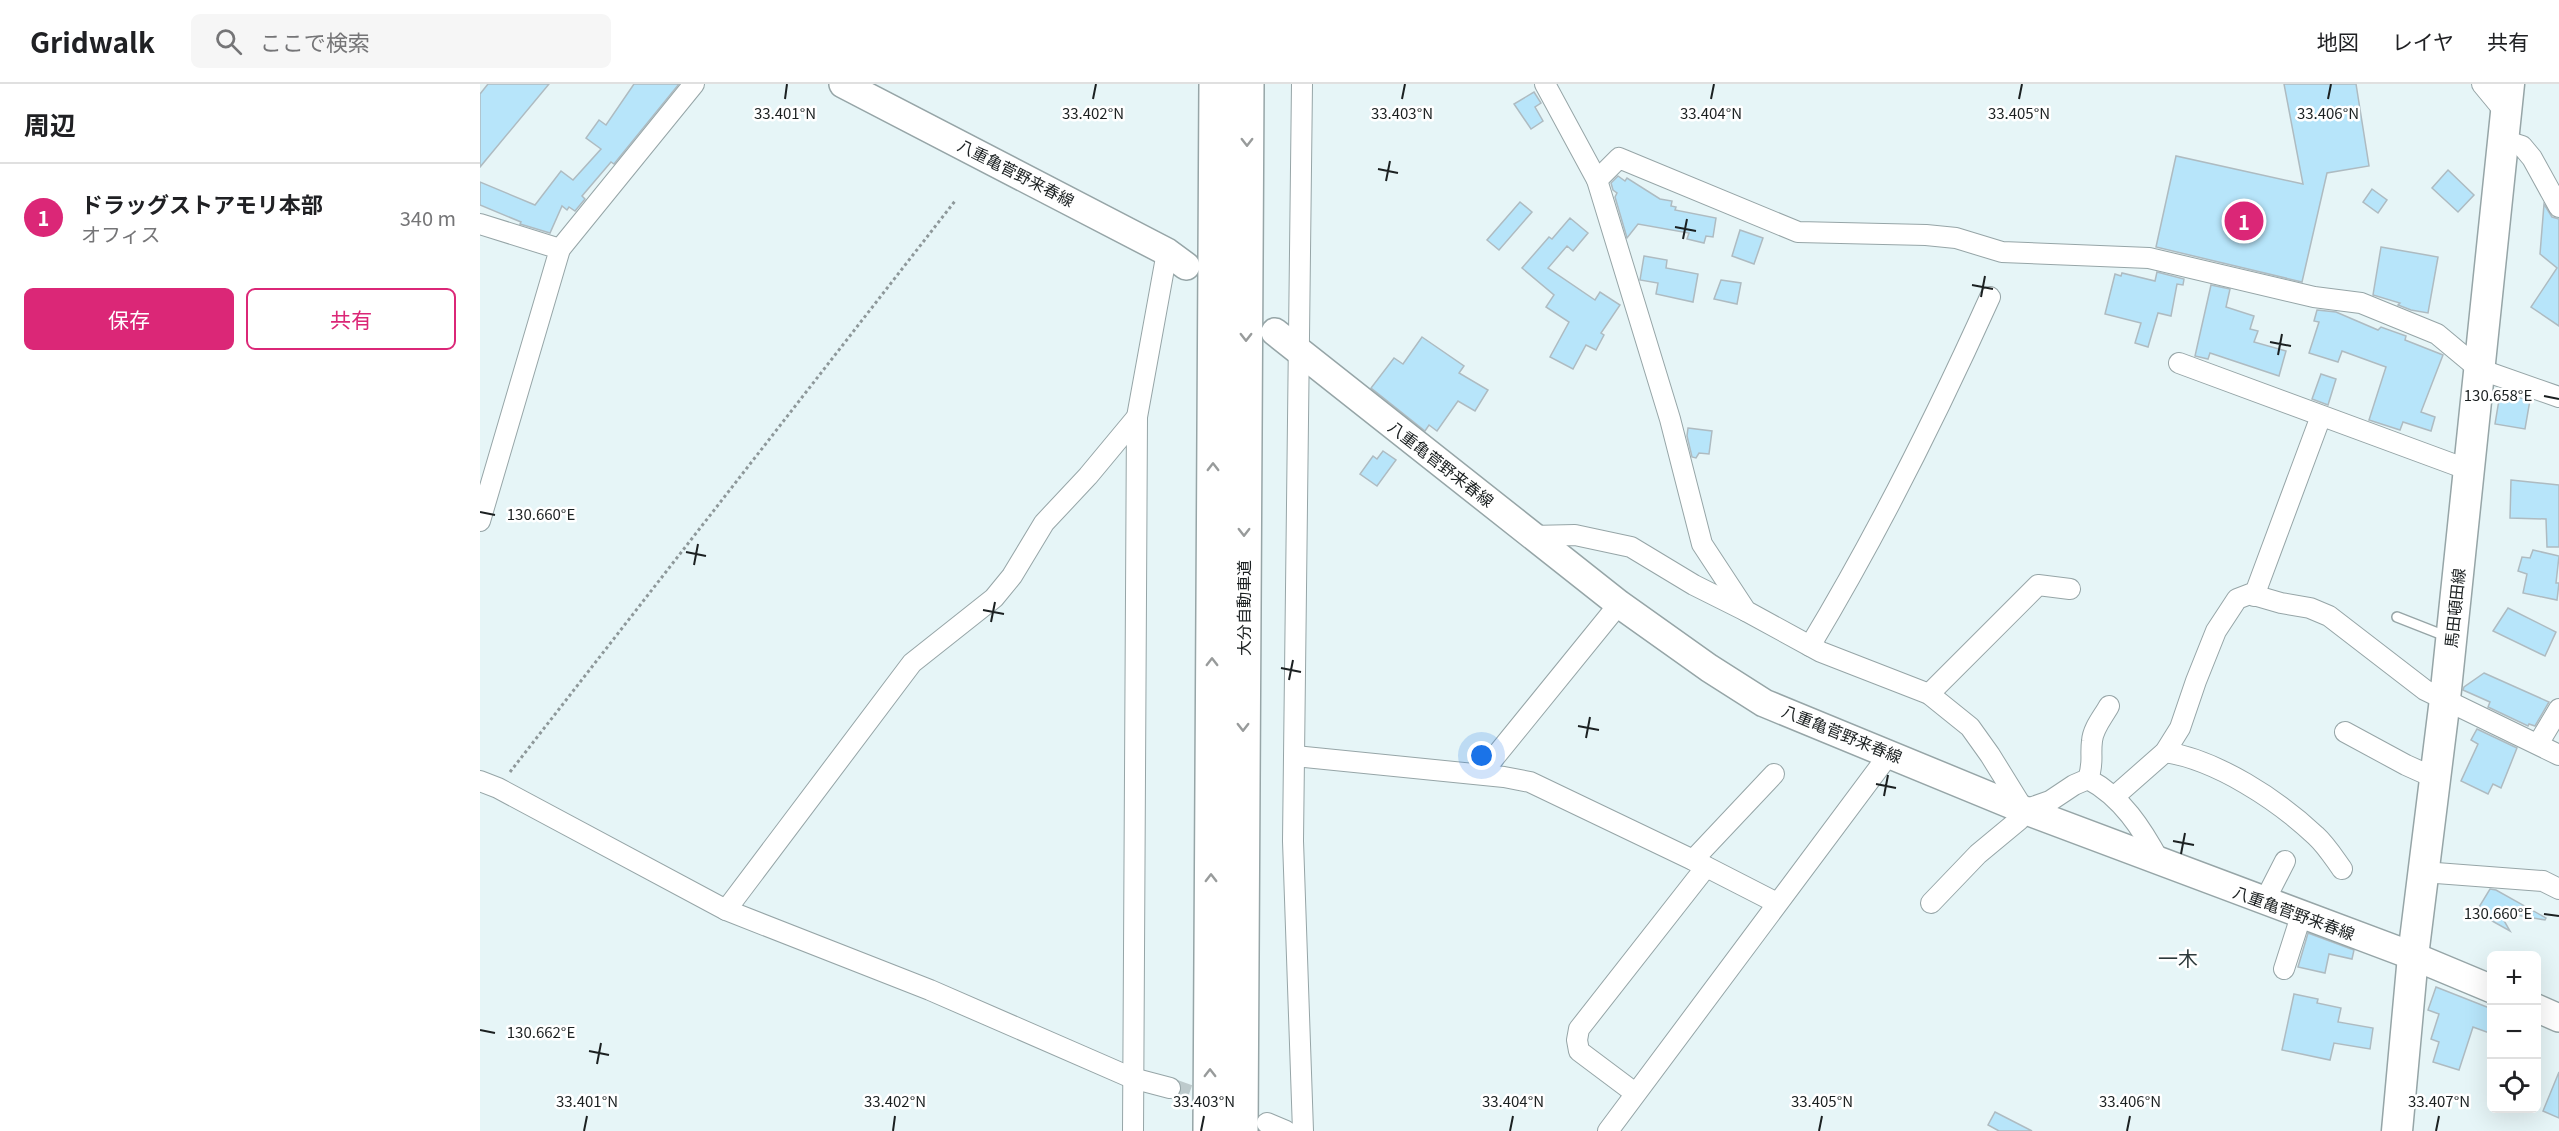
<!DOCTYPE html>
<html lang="ja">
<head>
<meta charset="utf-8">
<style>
	body { margin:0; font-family:Georgia,"Noto Sans JP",serif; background:#f6f6f6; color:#202124 }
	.controls { position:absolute; right:18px; bottom:18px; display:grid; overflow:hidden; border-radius:9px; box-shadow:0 6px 24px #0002 }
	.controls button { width:54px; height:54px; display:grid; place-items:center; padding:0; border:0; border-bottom:2px solid #e0e0e0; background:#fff; color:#202124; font:30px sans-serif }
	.you { position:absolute; left:1002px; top:672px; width:21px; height:21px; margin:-15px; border:4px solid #fff; border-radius:50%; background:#1a73e8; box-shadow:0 0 0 9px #1a73e833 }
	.badge { display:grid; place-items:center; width:39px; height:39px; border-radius:50%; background:#db2777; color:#fff; font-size:20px; font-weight:700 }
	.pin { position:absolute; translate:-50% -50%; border:3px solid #fff; box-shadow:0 2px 6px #0006 }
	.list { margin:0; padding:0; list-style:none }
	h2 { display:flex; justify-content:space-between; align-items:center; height:78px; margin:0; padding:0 24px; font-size:26px }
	h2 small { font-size:20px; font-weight:400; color:#757577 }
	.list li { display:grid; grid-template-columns:39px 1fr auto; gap:18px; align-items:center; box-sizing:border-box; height:108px; padding:0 24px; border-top:2px solid #e0e0e0 }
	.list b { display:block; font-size:22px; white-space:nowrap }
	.list p { margin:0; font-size:20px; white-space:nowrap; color:#757577 }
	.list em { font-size:20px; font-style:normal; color:#757577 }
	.actions { display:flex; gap:12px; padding:18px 24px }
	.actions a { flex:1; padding:14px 0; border:2px solid #db2777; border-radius:9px; text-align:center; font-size:21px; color:#db2777 }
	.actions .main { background:#db2777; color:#fff }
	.icon { flex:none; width:33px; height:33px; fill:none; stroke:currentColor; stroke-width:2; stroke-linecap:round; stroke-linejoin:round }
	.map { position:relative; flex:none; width:2079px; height:1047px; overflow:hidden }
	header { display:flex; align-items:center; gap:36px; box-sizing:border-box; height:84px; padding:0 30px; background:#fff; border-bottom:2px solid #e0e0e0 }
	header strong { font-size:28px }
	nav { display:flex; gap:33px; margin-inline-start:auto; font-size:21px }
	.search { width:420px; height:54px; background:#f6f6f6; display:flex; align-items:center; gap:15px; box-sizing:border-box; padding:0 21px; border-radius:9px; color:#757577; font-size:22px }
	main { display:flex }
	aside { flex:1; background:#fff }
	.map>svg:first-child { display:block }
</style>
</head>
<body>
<header>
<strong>Gridwalk</strong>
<div class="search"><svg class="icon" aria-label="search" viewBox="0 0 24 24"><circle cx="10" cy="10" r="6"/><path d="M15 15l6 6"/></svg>ここで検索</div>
<nav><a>地図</a><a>レイヤ</a><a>共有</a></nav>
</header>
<main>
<aside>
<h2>周辺<small></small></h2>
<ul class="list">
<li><span class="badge">1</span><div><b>ドラッグストアモリ本部</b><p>オフィス</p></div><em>340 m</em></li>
</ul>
<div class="actions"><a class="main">保存</a><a>共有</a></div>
</aside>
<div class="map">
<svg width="2079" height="1047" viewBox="0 0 2079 1047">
	<rect width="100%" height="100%" fill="#e6f5f7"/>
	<!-- building -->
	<g fill="#b7e5fa" stroke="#aebbc1" stroke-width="1.5">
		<path d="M8 0H69L0 83V10Z"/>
		<path d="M154 0H199L134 80 131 78 102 112 105 115 95 127 89 123 87 126 82 122 70 149 40 140 41 138 0 121V98L55 121 81 87 93 96 121 65 106 54 119 36 126 41Z"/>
		<path d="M1804 0H1876L1889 82 1847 89 1822 198 1676 163 1696 72 1823 100Z"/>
		<path d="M1054 8 1061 19 1055 23 1063 37 1051 45 1034 20Z"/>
		<path d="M1968 86 1994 111 1978 128 1952 104Z"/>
		<path d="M1138 92 1145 97 1147 94 1180 115 1192 117 1191 122 1196 123 1195 126 1236 134 1233 153 1226 152 1224 159 1207 155 1209 149 1158 140 1147 154 1135 113 1137 109 1133 106 1131 99Z"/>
		<path d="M1892 105 1907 116 1898 129 1883 118Z"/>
		<path d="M1040 118 1052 128 1019 166 1007 156Z"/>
		<path d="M2064 120 2072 133 2079 135V242L2051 223 2077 184 2060 170Z"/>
		<path d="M1090 134 1108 149 1093 167 1087 162 1068 184 1115 216 1120 208 1140 221 1121 249 1124 251 1116 266 1106 261 1093 285 1070 273 1089 238 1066 223 1074 211 1042 184 1069 153 1072 155Z"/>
		<path d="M1260 146 1283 154 1274 180 1252 172Z"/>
		<path d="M1901 163 1958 173 1948 229 1931 226 1918 221 1920 219 1893 211Z"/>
		<path d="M1164 172 1187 176 1186 184 1218 190 1213 218 1176 210 1178 199 1160 196Z"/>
		<path d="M1677 188 1704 195 1703 201 1697 200 1691 232 1678 229 1668 263 1655 259 1661 239 1625 230 1635 190 1641 192 1642 189 1675 197Z"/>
		<path d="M1241 196 1261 199 1257 220 1234 215Z"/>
		<path d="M1731 201 1750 205 1746 223 1774 232 1770 245 1778 247 1774 258 1806 267 1799 292 1730 269 1728 275 1715 272Z"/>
		<path d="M1837 226 1856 228 1898 246 1901 243 1926 252 1925 256 1963 271 1941 328 1955 333 1951 347 1923 338 1920 346 1889 336 1906 283 1862 267 1858 278 1829 269 1839 238 1834 237Z"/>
		<path d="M942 253 984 282 979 289 1008 306 995 327 978 317 957 347 949 341 945 347 891 304 914 274 923 280Z"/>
		<path d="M1841 290 1856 295 1848 321 1832 315Z"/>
		<path d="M2020 310 2050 316 2045 345 2015 340Z"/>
		<path d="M1208 344 1232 347 1229 370 1219 369 1216 374 1212 373 1207 352Z"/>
		<path d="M903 367 916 376 897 402 880 390 893 372 897 375Z"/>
		<path d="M2031 396 2079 401V463H2067L2066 435 2030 434Z"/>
		<path d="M2053 466 2079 472 2076 499H2079L2077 516 2043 509 2047 490 2038 487 2042 473 2050 474Z"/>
		<path d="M2028 524 2076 548 2065 572 2013 547Z"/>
		<path d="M2004 589 2069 618 2055 642 2049 640 2048 642 2008 623 2010 618 1983 606 1984 603Z"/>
		<path d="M1997 645 2037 664 2021 704 2013 700 2008 710 1981 697 1998 660 1991 656Z"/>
		<path d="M2010 805 2016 806 2066 834 2065 836 2019 828 2030 847 1996 828Z"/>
		<path d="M1828 849 1874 866 1872 875 1849 870 1845 889 1818 883Z"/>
		<path d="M1956 903 2012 925V950L1993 943 1979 986 1953 978 1959 958 1951 955 1959 930 1948 926Z"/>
		<path d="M1814 910 1838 915 1837 919 1861 924 1858 938 1893 944 1890 965 1854 959 1850 976 1802 966Z"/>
		<path d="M2079 988V1034L2063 1027Z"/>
		<path d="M1515 1028 1552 1047H1519L1508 1041Z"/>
	</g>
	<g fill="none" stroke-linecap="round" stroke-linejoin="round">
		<!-- minor-tunnel -->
		<path stroke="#bdcacc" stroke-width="20" stroke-dasharray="20 10" stroke-linecap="butt" d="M690 1004 738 1021"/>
		<defs>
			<path id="service" d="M1917 533 1968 553"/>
			<g id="minor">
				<path d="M822 0 813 757 823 1047"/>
				<path d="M1065 0 1117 96 1190 335 1222 460 1266 527 1341 568 1449 610 1490 643 1510 671 1544 726"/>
				<path d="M2002 0 2026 29"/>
				<path d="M2023 56 2042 62 2052 74 2079 123"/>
				<path d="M1117 96 1139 74 1318 148 1446 151 1476 154 1522 168 1669 174 1834 213 1881 219 1957 250 1999 285 2079 313"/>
				<path d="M0 140 80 165 0 437"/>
				<path d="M80 165 214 0"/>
				<path d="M1699 279 1989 386"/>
				<path d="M1052 452 1095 451 1151 463 1214 501 1266 527"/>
				<path d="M1774 512 1841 332"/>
				<path d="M1330 562C1398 449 1456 333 1510 213"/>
				<path d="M1449 610 1558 501 1590 505"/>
				<path d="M1865 648 1926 681 1955 694"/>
				<path d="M2058 660 2079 625"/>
				<path d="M1685 668C1737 676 1798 716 1836 752 1846 761 1854 774 1862 785"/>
				<path d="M815 672 1024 693 1050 698 1213 776 1297 819"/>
				<path d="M1001 690 1139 520"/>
				<path d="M1608 695C1642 713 1662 745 1680 778"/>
				<path d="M0 697 18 704 246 826 450 906 652 994 690 1004"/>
				<path d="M1635 712 1685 668 1700 644 1716 597 1736 547 1757 515 1770 510 1801 519 1830 524 1849 532 1945 606 2079 671"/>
				<path d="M1213 776 1294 690"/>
				<path d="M1943 788 2063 797 2079 805"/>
				<path d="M1784 818 1805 777"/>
				<path d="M1451 819 1498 770 1539 736 1544 726 1570 717 1594 701 1608 695C1614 679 1610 672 1612 657 1613 644 1623 633 1629 622"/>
				<path d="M246 826 432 579 514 514 532 492 564 439 608 392 657 333"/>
				<path d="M1804 885 1821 832"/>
				<path d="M1155 1009 1099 967 1097 956 1099 945 1226 783"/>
				<path d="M787 1039 806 1047"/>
				<path d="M653 1047 657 333 687 168"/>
				<path d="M1128 1047 1410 669"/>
			</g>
			<g id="secondary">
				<path d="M363 0 687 168 706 182"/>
				<path d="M795 248 1139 520 1229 584 1284 619 1544 726 1933 872 2012 905"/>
				<path d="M2056 924 2079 934"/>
			</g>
			<path id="primary" d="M1917 1047 1933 872 1965 615 2029 0"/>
			<g id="motorway">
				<path d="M730 1047 736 0"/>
				<path d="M761 1047 767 0"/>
			</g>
		</defs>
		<!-- service casing -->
		<use href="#service" stroke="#96a5a7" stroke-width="12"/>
		<!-- minor casing -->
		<use href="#minor" stroke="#96a5a7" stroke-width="22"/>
		<!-- secondary casing -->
		<use href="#secondary" stroke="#96a5a7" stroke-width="30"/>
		<!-- primary casing -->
		<use href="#primary" stroke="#96a5a7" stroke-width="33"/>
		<!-- motorway casing -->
		<use href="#motorway" stroke="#96a5a7" stroke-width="36"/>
		<!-- path -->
		<path stroke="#8e989a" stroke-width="3" stroke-dasharray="3 3" stroke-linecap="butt" d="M30 688 475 117"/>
		<!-- service -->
		<use href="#service" stroke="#fff" stroke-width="9"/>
		<!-- minor -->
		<use href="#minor" stroke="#fff" stroke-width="20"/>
		<!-- secondary -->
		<use href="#secondary" stroke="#fff" stroke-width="27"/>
		<!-- primary -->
		<use href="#primary" stroke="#fff" stroke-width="30"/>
		<!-- motorway -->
		<use href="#motorway" stroke="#fff" stroke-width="33"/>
	</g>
	<!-- one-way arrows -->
	<defs><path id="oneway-chevron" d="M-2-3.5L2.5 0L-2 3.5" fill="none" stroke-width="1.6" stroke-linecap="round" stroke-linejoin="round" transform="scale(1.5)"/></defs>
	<g stroke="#989b9b">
		<use href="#oneway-chevron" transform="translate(767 58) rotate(90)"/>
		<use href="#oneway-chevron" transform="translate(766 253) rotate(90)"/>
		<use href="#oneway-chevron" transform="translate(733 383) rotate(-90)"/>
		<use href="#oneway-chevron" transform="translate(764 448) rotate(90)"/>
		<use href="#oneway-chevron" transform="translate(732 578) rotate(-90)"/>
		<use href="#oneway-chevron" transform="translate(763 643) rotate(90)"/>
		<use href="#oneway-chevron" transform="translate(731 794) rotate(-90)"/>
		<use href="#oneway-chevron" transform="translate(730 989) rotate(-90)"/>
	</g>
	<!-- ticks -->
	<path fill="none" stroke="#1b2021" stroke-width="2" d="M305 15 307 0M613 15 616 0M922 15 925 0M1231 15 1234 0M1539 15 1542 0M1848 15 1851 0M898 85 918 89M906 97 910 77M1195 143 1216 147M1203 155 1207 135M1492 201 1513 205M1501 213 1505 192M1790 258 1811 262M1798 271 1802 250M2064 312 2079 315M0 428 15 431M206 468 226 472M214 481 218 460M503 526 524 530M511 538 515 518M801 584 821 588M809 596 813 576M1098 642 1119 646M1106 654 1110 633M1396 700 1416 704M1404 712 1408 691M1693 757 1714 761M1701 770 1705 749M2064 830 2079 832M0 946 15 949M109 967 129 971M117 980 121 959M104 1047 107 1032M413 1047 415 1032M721 1047 724 1032M1030 1047 1033 1032M1339 1047 1342 1032M1647 1047 1650 1032M1956 1047 1959 1032"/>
	<g text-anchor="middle" stroke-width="5" stroke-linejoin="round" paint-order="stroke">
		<!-- street labels -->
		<g font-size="16" fill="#1b2021" stroke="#fff">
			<text transform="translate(536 89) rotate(27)" y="6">八重亀菅野来春線</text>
			<text transform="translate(961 380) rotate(38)" y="6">八重亀菅野来春線</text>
			<text transform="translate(764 524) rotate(-90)" y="6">大分自動車道</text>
			<text transform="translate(1975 524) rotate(-84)" y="6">馬田頓田線</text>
			<text transform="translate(1362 650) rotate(22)" y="6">八重亀菅野来春線</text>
			<text transform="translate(1814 829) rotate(20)" y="6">八重亀菅野来春線</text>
		</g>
		<!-- quarter labels -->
		<g font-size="20" fill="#2d393b" stroke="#fff">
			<text x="1698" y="882">一木</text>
		</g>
	</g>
	<g font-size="15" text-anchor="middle" fill="#1b2021" stroke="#fff" stroke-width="5" stroke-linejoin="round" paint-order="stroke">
		<text x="305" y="35">33.401°N</text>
		<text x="613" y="35">33.402°N</text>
		<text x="922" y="35">33.403°N</text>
		<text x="1231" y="35">33.404°N</text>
		<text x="1539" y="35">33.405°N</text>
		<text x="1848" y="35">33.406°N</text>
		<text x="2018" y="317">130.658°E</text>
		<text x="61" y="436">130.660°E</text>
		<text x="2018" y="835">130.660°E</text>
		<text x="61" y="954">130.662°E</text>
		<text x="107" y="1023">33.401°N</text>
		<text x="415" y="1023">33.402°N</text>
		<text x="724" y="1023">33.403°N</text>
		<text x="1033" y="1023">33.404°N</text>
		<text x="1342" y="1023">33.405°N</text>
		<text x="1650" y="1023">33.406°N</text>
		<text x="1959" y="1023">33.407°N</text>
	</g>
</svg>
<div class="controls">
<button>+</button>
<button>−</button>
<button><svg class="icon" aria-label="locate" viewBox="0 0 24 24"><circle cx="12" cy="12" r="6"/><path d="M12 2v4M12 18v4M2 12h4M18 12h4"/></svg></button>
</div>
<div class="you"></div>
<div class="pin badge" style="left:1764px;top:137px">1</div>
</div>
</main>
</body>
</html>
